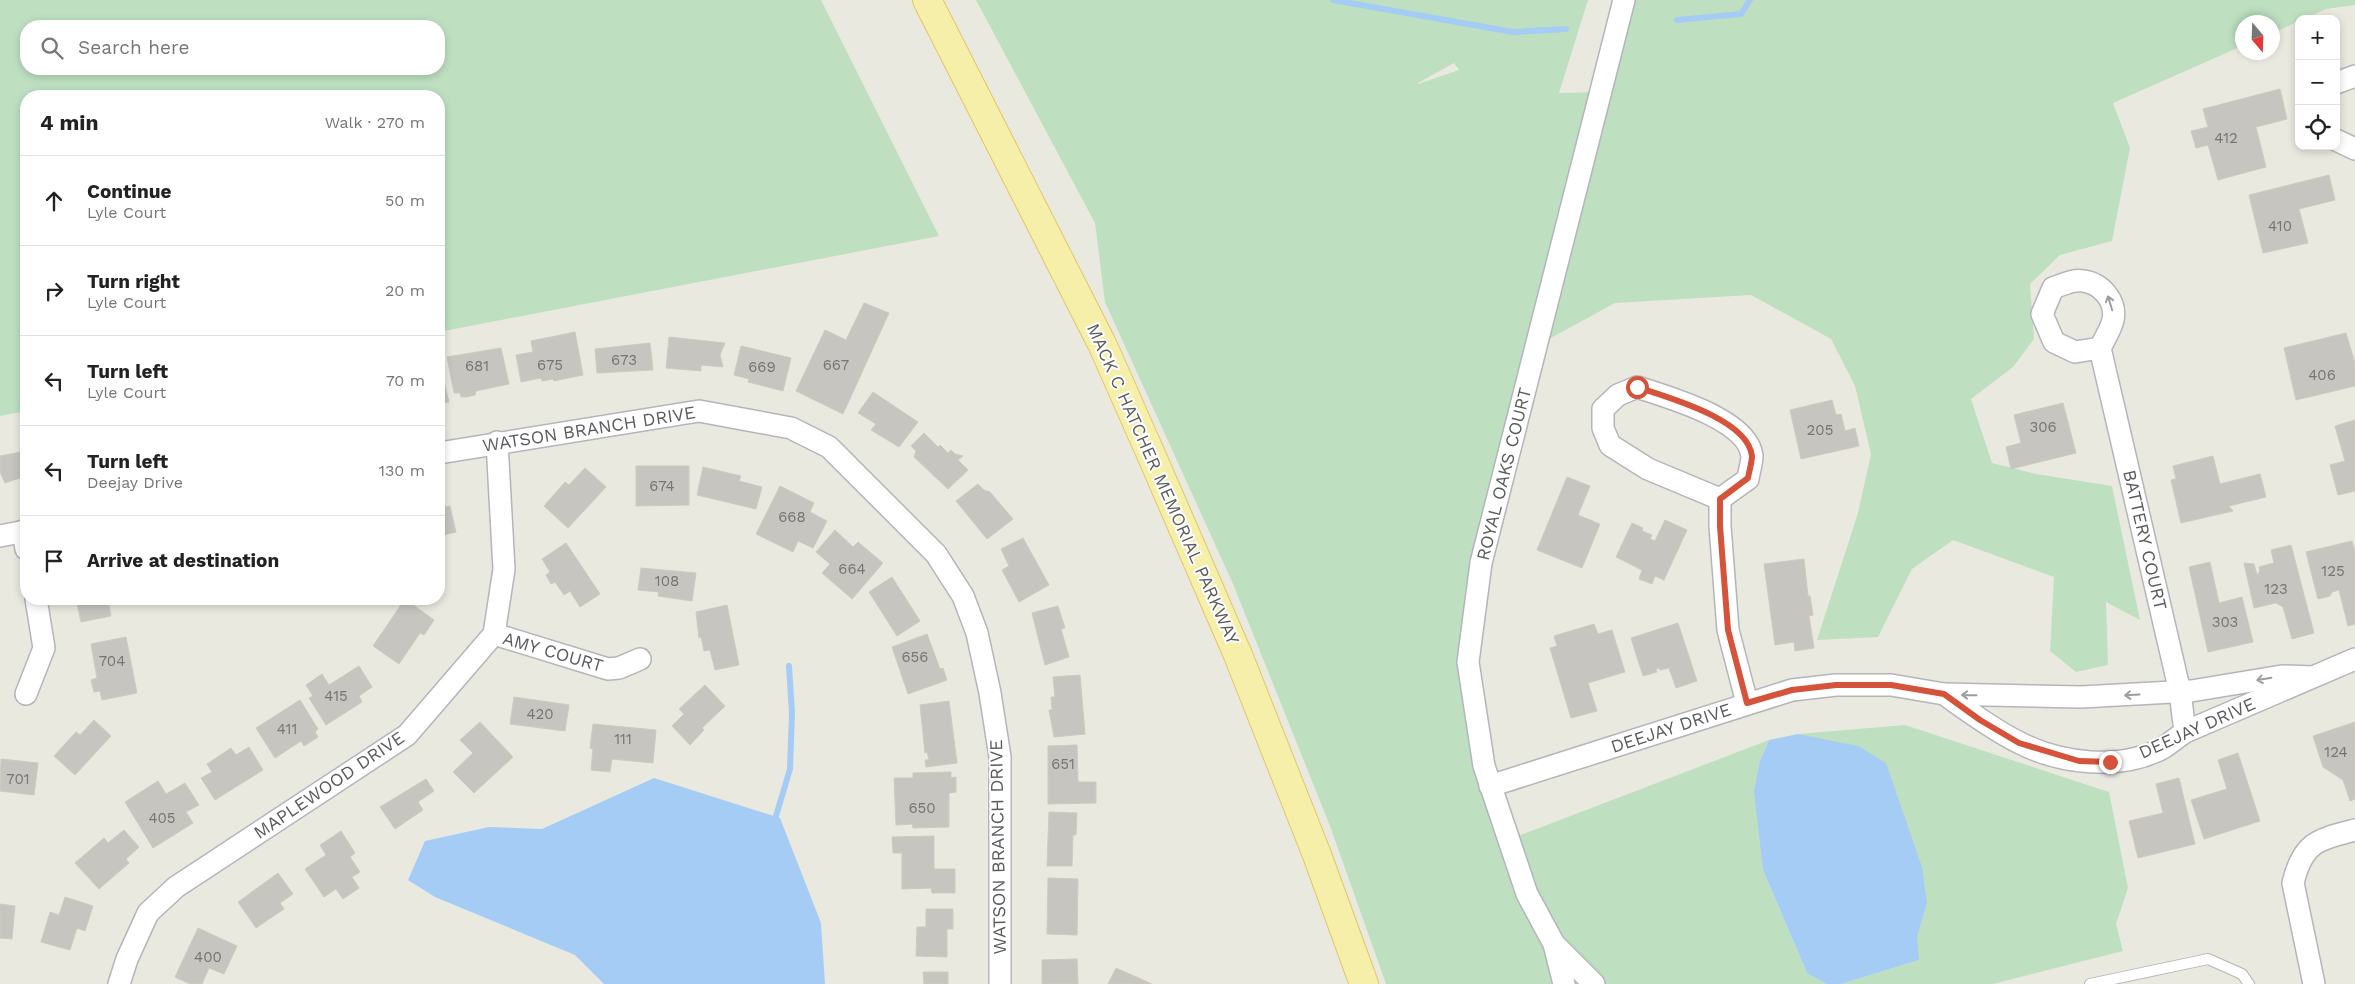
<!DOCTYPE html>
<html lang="en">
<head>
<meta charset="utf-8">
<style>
	body { margin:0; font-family:"Work Sans",sans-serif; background:#f2f2f2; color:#222 }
	.controls { position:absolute; right:15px; top:15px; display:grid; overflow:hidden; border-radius:10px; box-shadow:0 2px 8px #0003 }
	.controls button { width:45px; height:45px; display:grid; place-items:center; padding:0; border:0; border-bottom:1px solid #e0e0e0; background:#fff; color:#222; font:25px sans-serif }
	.compass { position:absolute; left:2235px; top:15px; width:45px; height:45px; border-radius:50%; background:#fff; box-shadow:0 2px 8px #0003; rotate:161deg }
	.stop { position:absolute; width:15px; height:15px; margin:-11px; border:4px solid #d5533b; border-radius:50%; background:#fff }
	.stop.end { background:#d5533b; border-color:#fff; box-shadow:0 1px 5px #0008 }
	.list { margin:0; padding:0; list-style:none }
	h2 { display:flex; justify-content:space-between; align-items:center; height:65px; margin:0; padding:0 20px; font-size:21px }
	h2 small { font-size:16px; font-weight:400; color:#767676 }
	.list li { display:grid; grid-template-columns:32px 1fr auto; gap:15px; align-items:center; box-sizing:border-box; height:90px; padding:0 20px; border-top:1px solid #e0e0e0 }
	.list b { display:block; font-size:19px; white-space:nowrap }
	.list p { margin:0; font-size:16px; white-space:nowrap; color:#767676 }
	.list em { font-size:16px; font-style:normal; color:#767676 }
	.icon { flex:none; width:28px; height:28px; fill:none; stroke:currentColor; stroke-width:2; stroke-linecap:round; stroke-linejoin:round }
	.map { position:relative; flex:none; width:2355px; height:984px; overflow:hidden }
	.search { position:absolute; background:#fff; box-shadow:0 2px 8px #0003; left:20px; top:20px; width:425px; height:55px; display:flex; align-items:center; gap:12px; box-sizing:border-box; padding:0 18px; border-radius:20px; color:#767676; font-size:19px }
	.panel { position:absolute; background:#fff; box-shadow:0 2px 8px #0003; left:20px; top:90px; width:425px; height:515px; border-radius:20px }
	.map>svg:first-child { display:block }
</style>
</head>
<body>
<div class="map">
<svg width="2355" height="984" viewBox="0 0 2355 984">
	<rect width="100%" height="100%" fill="#eae9e0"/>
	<!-- green -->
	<g fill="#bee0c1" fill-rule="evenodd">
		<path d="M0 0H821L939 236 439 332V96H26V411L0 416ZM26 26H439V69H26Z"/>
		<path d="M976 0H1588L1559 93 1600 92 1624 0H2355V5L2326 9 2304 19H2299V21L2273 33 2272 22H2242V46L2113 103 2130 148 2112 241 2060 255 2030 284 2034 339 2013 367 1971 399 1992 463 2036 474 2112 486 2140 620 2106 602 2108 665 2076 672 2050 651 2054 577 1953 540 1912 569 1878 637 1817 640 1858 513 1871 454 1855 386 1831 339 1751 295 1615 303 1536 346 1468 662 1508 840 1769 740 1760 761 1763 870 1807 973 1826 984H1386L1330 826 1233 584 1105 302 1095 223ZM1454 63 1459 70 1418 84V83Z"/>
		<path d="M1905 725 2109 792 2128 888 2116 924 2123 951 1993 984H1841L1919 960 1916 937 1927 903 1823 740 1798 734Z"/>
	</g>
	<!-- water -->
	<g fill="#a5ccf5">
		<path d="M1798 734 1858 746 1886 763 1922 867 1927 903 1917 937 1919 960 1841 984H1826L1807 973 1763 870 1754 791 1760 761 1769 740Z"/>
		<path d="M654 778 780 818 821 923 825 984H604L575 955 435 897 408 880 425 841 489 827 542 829Z"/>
	</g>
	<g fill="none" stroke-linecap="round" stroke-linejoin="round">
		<!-- stream -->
		<g stroke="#a5ccf5" stroke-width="6">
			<path d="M1333 0 1513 32 1566 29"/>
			<path d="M1677 20 1741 14 1750 0"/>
			<path d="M776 816 790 769 792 713 789 666"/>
		</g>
	</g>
	<!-- building -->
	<g fill="#c7c5bf" stroke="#cecabf">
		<path d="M2280 89 2287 119 2256 127 2266 167 2218 180 2208 145 2196 148 2191 131 2208 127 2203 109Z"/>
		<path d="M2329 175 2335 200 2299 209 2308 243 2263 253 2249 195Z"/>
		<path d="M864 303 889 313 843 414 796 391 825 330 846 340Z"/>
		<path d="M575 332 583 375 554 381 553 379 542 381 541 378 521 382 516 355 533 352 531 341Z"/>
		<path d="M2346 333 2355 363V386L2296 400 2284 348Z"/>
		<path d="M669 337 725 343 720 355 723 367 701 365V371L666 368Z"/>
		<path d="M650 343 653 370 597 373 595 349Z"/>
		<path d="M741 346 791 358 783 391 748 382 749 379 734 375Z"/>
		<path d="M501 348 509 384 476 391 475 395 466 397H461L460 393H454L447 357Z"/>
		<path d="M442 374 449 402 439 404V375Z"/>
		<path d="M873 392 918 422 899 447 871 430 876 424 858 413Z"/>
		<path d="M1832 400 1836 415 1841 414 1845 431 1855 428 1859 446 1801 459 1790 410Z"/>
		<path d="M2063 403 2076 453 2011 469 2006 447 2021 443 2014 415Z"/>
		<path d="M2355 420V491L2338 495 2330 465 2345 461 2335 426Z"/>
		<path d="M924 433 938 447 940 445 948 453 951 450 955 454 963 456 958 460 968 470 948 489 914 457 916 451 911 446Z"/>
		<path d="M26 451V483L22 484 20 478 5 483 0 472V456Z"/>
		<path d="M2213 456 2220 484 2260 474 2266 497 2229 506 2233 511 2181 523 2171 480 2176 479 2173 466Z"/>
		<path d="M636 466H689V505L636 506Z"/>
		<path d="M703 467 741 476 739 481 762 487 756 509 697 495Z"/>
		<path d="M585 468 606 487 568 528 544 506 565 482 569 485Z"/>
		<path d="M1567 477 1590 486 1578 515 1600 524 1582 568 1537 550Z"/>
		<path d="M978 484 984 490 990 492 1013 519 987 539 956 501Z"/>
		<path d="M780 486 814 503 810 512 827 521 813 548 798 541 793 552 756 534Z"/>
		<path d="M450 506 456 532 439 536V508Z"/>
		<path d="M1665 520 1687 530 1664 580 1655 576 1652 584 1639 579 1642 570 1616 557 1632 523 1643 528 1642 531 1652 535 1650 539 1655 541Z"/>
		<path d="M835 530 853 547 858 542 883 563 852 599 822 573 830 564 816 552Z"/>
		<path d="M1023 538 1049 585 1019 602 1002 570 1009 566 1001 549Z"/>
		<path d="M2352 541 2355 551V624L2348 626 2339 590 2332 592 2330 596 2318 599 2306 552Z"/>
		<path d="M566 543 600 594 580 607 570 591 564 595 555 582 551 584 546 575 550 572 542 559Z"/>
		<path d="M2291 545 2314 633 2292 639 2283 607 2276 603 2254 608 2244 563 2254 564 2257 575 2260 571 2259 567 2274 563 2271 550Z"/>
		<path d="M1804 559 1808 596H1810L1813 615 1809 616 1814 648 1795 651 1794 642 1775 645 1764 564Z"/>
		<path d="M2210 562 2219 603 2242 597 2253 642 2208 652 2189 567Z"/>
		<path d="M641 568 696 573 692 601 658 596 659 592 638 590Z"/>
		<path d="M892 577 920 621 897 636 869 592Z"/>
		<path d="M76 599H108L111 616 81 622Z"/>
		<path d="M405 599 434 620 424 635 420 633 399 664 373 646Z"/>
		<path d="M727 605 739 665 715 670 710 650 704 651 701 637 699 638 696 612Z"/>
		<path d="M1058 606 1065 628 1061 629 1069 657 1045 665 1032 613Z"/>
		<path d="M1678 623 1697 681 1676 688 1669 668 1660 670 1659 668 1656 669 1657 672 1643 676 1631 638Z"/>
		<path d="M1594 624 1598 634 1612 630 1625 672 1588 683 1597 711 1571 718 1550 648 1557 646 1554 636Z"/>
		<path d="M927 634 940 669 943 668 947 680 908 694 892 647Z"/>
		<path d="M126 637 137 693 102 700 100 691 94 692 91 680 97 678 91 644Z"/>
		<path d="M359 666 372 687 359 696 362 702 326 725 309 698 313 696 306 685 322 674 329 685Z"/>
		<path d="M1080 675 1085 734 1054 737 1049 710H1052L1051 697H1055L1053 677Z"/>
		<path d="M705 685 725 706 702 728 704 730 690 745 672 726 684 714 679 709Z"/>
		<path d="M514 697 569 705 565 731 510 724Z"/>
		<path d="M300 700 318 729 315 732 318 737 304 746 301 741 275 758 256 728Z"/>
		<path d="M949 701 957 763 926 767 925 760H929L927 752 925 753 920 705Z"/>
		<path d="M94 720 111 736 75 775 54 756 76 732 80 735Z"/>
		<path d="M480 722 513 757 474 793 453 772 473 753 460 740Z"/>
		<path d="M2355 722V799L2350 801 2343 780 2323 767 2313 736Z"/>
		<path d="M593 724 656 730 653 763 612 759 610 772 591 770 593 749 590 748Z"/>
		<path d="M1077 745 1078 782H1096V803L1048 804V746Z"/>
		<path d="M249 747 263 770 215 800 201 778 212 772 207 764 231 748 236 755Z"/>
		<path d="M2238 753 2260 821 2204 839 2191 800 2227 789 2218 760Z"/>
		<path d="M1 759 38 763 34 795 0 791Z"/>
		<path d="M951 772V778L956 777V792L949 793V827L913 828 912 824 896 825 894 778H913V773Z"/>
		<path d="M2179 778 2195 844 2138 858 2129 821 2163 813 2156 784Z"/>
		<path d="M426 779 434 791 418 802 423 810 395 829 380 807Z"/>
		<path d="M158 781 166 794 185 783 199 805 186 812 193 823 153 848 125 802Z"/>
		<path d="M1049 812 1077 813 1076 835H1073L1072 866H1047Z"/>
		<path d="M124 830 139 847 126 859 129 863 99 889 75 863 104 838 108 843Z"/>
		<path d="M341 831 355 853 350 857 360 872 352 877 359 888 343 899 336 889 324 897 305 869 326 855 320 845Z"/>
		<path d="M934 836V869H955V893H932L931 888 902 889V853H893L892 837Z"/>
		<path d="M278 873 293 894 280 903 284 909 256 928 238 902Z"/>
		<path d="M1048 878 1078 879 1077 935 1047 934Z"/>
		<path d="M65 897 93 906 85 931 77 928 70 950 41 942 50 912 59 915Z"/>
		<path d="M0 904 15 906 12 939 0 938Z"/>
		<path d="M926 909H953V929H947V957L916 956 917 927H926Z"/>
		<path d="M198 928 237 946 224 974 209 968 202 984H190L175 977Z"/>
		<path d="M1077 959 1078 984H1042V960Z"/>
		<path d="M1116 968 1152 984H1108Z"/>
		<path d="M923 972H948V984H924Z"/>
	</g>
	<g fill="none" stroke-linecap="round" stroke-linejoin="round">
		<defs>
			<path id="service" d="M2090 984 2208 959 2242 974 2249 984"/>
			<g id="minor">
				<path d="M2336 83 2355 76"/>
				<path d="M2336 140 2355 149"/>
				<path d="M2100 348 2075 352 2054 342 2042 314 2053 288C2062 285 2073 279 2083 281 2101 283 2117 301 2113 320 2111 329 2104 340 2100 348L2180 692 2185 732"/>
				<path d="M1637 387C1667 397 1748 419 1752 456 1752 462 1749 472 1748 479L1720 499 1648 469 1610 445 1603 428V409L1618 395Z"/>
				<path d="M439 453 699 411 791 428 829 447 936 554 963 596 977 633 990 693 1000 757V984"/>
				<path d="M1720 499V526L1728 630 1747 703"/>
				<path d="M23 531 26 549"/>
				<path d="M0 536 26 531"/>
				<path d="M494 634 608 669 619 668 640 659"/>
				<path d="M2313 677 2282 676 2191 691 2081 697 1944 694C1968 711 1992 729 2018 742 2060 764 2120 771 2163 748 2170 743 2178 737 2185 732L2355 659"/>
				<path d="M26 694 44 648 36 599"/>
				<path d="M1490 786 1792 690 1836 685H1891L1944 694"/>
				<path d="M1554 944 1594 984"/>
				<path d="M119 984 127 959 148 913 176 887 407 735 494 634 504 569 497 442"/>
				<path d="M1564 984 1554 944 1527 894 1484 766 1468 662 1481 563 1624 0"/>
				<path d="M2314 984 2293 883C2303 842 2317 840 2355 830"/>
			</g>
			<path id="primary" d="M927 0 1103 346 1153 459 1238 655 1317 855 1364 984"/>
		</defs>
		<!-- service casing -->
		<use href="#service" stroke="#b3b5b9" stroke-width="12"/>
		<!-- minor casing -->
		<use href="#minor" stroke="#b3b5b9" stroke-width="24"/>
		<!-- primary casing -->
		<use href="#primary" stroke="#e1c862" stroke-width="30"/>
		<!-- service -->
		<use href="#service" stroke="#fff" stroke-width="10"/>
		<!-- minor -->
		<use href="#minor" stroke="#fff" stroke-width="21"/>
		<!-- primary -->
		<use href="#primary" stroke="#f5efaa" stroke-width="28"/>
	</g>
	<!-- one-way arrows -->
	<defs><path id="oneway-shaft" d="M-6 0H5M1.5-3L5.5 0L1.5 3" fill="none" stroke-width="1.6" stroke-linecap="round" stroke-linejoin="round" transform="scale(1.25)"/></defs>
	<g stroke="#9b9d9f">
		<use href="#oneway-shaft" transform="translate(2110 303) rotate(-107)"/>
		<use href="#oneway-shaft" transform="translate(2264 679) rotate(170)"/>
		<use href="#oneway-shaft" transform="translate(1969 695) rotate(-179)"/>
		<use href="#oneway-shaft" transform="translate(2132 695) rotate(177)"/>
	</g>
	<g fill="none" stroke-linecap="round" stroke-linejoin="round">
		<!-- route -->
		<path stroke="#d5533b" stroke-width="6" d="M1637 387C1667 397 1748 419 1752 456 1752 462 1749 472 1748 478L1720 499V526L1728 630 1747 703 1792 690 1836 685H1891L1944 694 1980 720 2019 743 2079 761 2110 762"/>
	</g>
	<g text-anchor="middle" stroke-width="4" stroke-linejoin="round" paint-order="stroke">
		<!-- number labels -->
		<g font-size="15" fill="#747677">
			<text x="2226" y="143">412</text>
			<text x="2280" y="231">410</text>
			<text x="624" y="365">673</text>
			<text x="550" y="370">675</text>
			<text x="836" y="370">667</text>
			<text x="477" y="371">681</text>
			<text x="762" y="372">669</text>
			<text x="2322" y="380">406</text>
			<text x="2043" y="432">306</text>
			<text x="1820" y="435">205</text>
			<text x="662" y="491">674</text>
			<text x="792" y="522">668</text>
			<text x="852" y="574">664</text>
			<text x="2333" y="576">125</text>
			<text x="667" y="586">108</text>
			<text x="2276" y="594">123</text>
			<text x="2225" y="627">303</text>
			<text x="915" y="662">656</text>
			<text x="112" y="666">704</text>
			<text x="336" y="701">415</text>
			<text x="540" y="719">420</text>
			<text x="287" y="734">411</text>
			<text x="623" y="744">111</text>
			<text x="2336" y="757">124</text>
			<text x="1063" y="769">651</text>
			<text x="18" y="784">701</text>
			<text x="922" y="813">650</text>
			<text x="162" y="823">405</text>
			<text x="208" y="962">400</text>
		</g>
		<!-- street labels -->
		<g font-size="18" fill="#595b5f" stroke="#fff">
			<text transform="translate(589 429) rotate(-9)" y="6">WATSON BRANCH DRIVE</text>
			<text transform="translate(1504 474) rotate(-76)" y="6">ROYAL OAKS COURT</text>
			<text transform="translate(1163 484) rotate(66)" y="6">MACK C HATCHER MEMORIAL PARKWAY</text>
			<text transform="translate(2145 540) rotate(77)" y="6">BATTERY COURT</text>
			<text transform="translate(553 652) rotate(16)" y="6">AMY COURT</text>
			<text transform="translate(1671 728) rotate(-18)" y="6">DEEJAY DRIVE</text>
			<text transform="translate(2197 728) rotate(-24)" y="6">DEEJAY DRIVE</text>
			<text transform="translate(329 785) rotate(-34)" y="6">MAPLEWOOD DRIVE</text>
			<text transform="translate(998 847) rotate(-91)" y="6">WATSON BRANCH DRIVE</text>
		</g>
	</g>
</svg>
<div class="controls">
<button>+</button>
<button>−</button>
<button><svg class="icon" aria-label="locate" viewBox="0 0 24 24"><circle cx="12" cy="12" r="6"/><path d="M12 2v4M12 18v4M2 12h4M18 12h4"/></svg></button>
</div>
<svg class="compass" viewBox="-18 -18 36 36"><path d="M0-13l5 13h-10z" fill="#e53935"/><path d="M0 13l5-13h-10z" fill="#767676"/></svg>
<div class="stop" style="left:1637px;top:387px"></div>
<div class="stop end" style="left:2110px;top:762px"></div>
<div class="search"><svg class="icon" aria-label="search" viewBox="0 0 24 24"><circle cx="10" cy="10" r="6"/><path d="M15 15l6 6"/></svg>Search here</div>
<section class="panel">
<h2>4 min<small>Walk · 270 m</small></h2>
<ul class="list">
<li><svg class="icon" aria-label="ahead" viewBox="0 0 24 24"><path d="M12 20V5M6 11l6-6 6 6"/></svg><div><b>Continue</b><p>Lyle Court</p></div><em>50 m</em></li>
<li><svg class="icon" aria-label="right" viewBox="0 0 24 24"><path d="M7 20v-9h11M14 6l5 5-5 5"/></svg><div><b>Turn right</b><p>Lyle Court</p></div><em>20 m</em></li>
<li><svg class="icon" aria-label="left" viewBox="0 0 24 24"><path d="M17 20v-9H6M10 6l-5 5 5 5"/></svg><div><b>Turn left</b><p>Lyle Court</p></div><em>70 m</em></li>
<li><svg class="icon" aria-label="left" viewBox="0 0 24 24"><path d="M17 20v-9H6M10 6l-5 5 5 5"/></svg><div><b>Turn left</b><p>Deejay Drive</p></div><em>130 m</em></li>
<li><svg class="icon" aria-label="arrive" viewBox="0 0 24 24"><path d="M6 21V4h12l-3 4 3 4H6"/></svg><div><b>Arrive at destination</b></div></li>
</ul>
</section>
</div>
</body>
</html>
